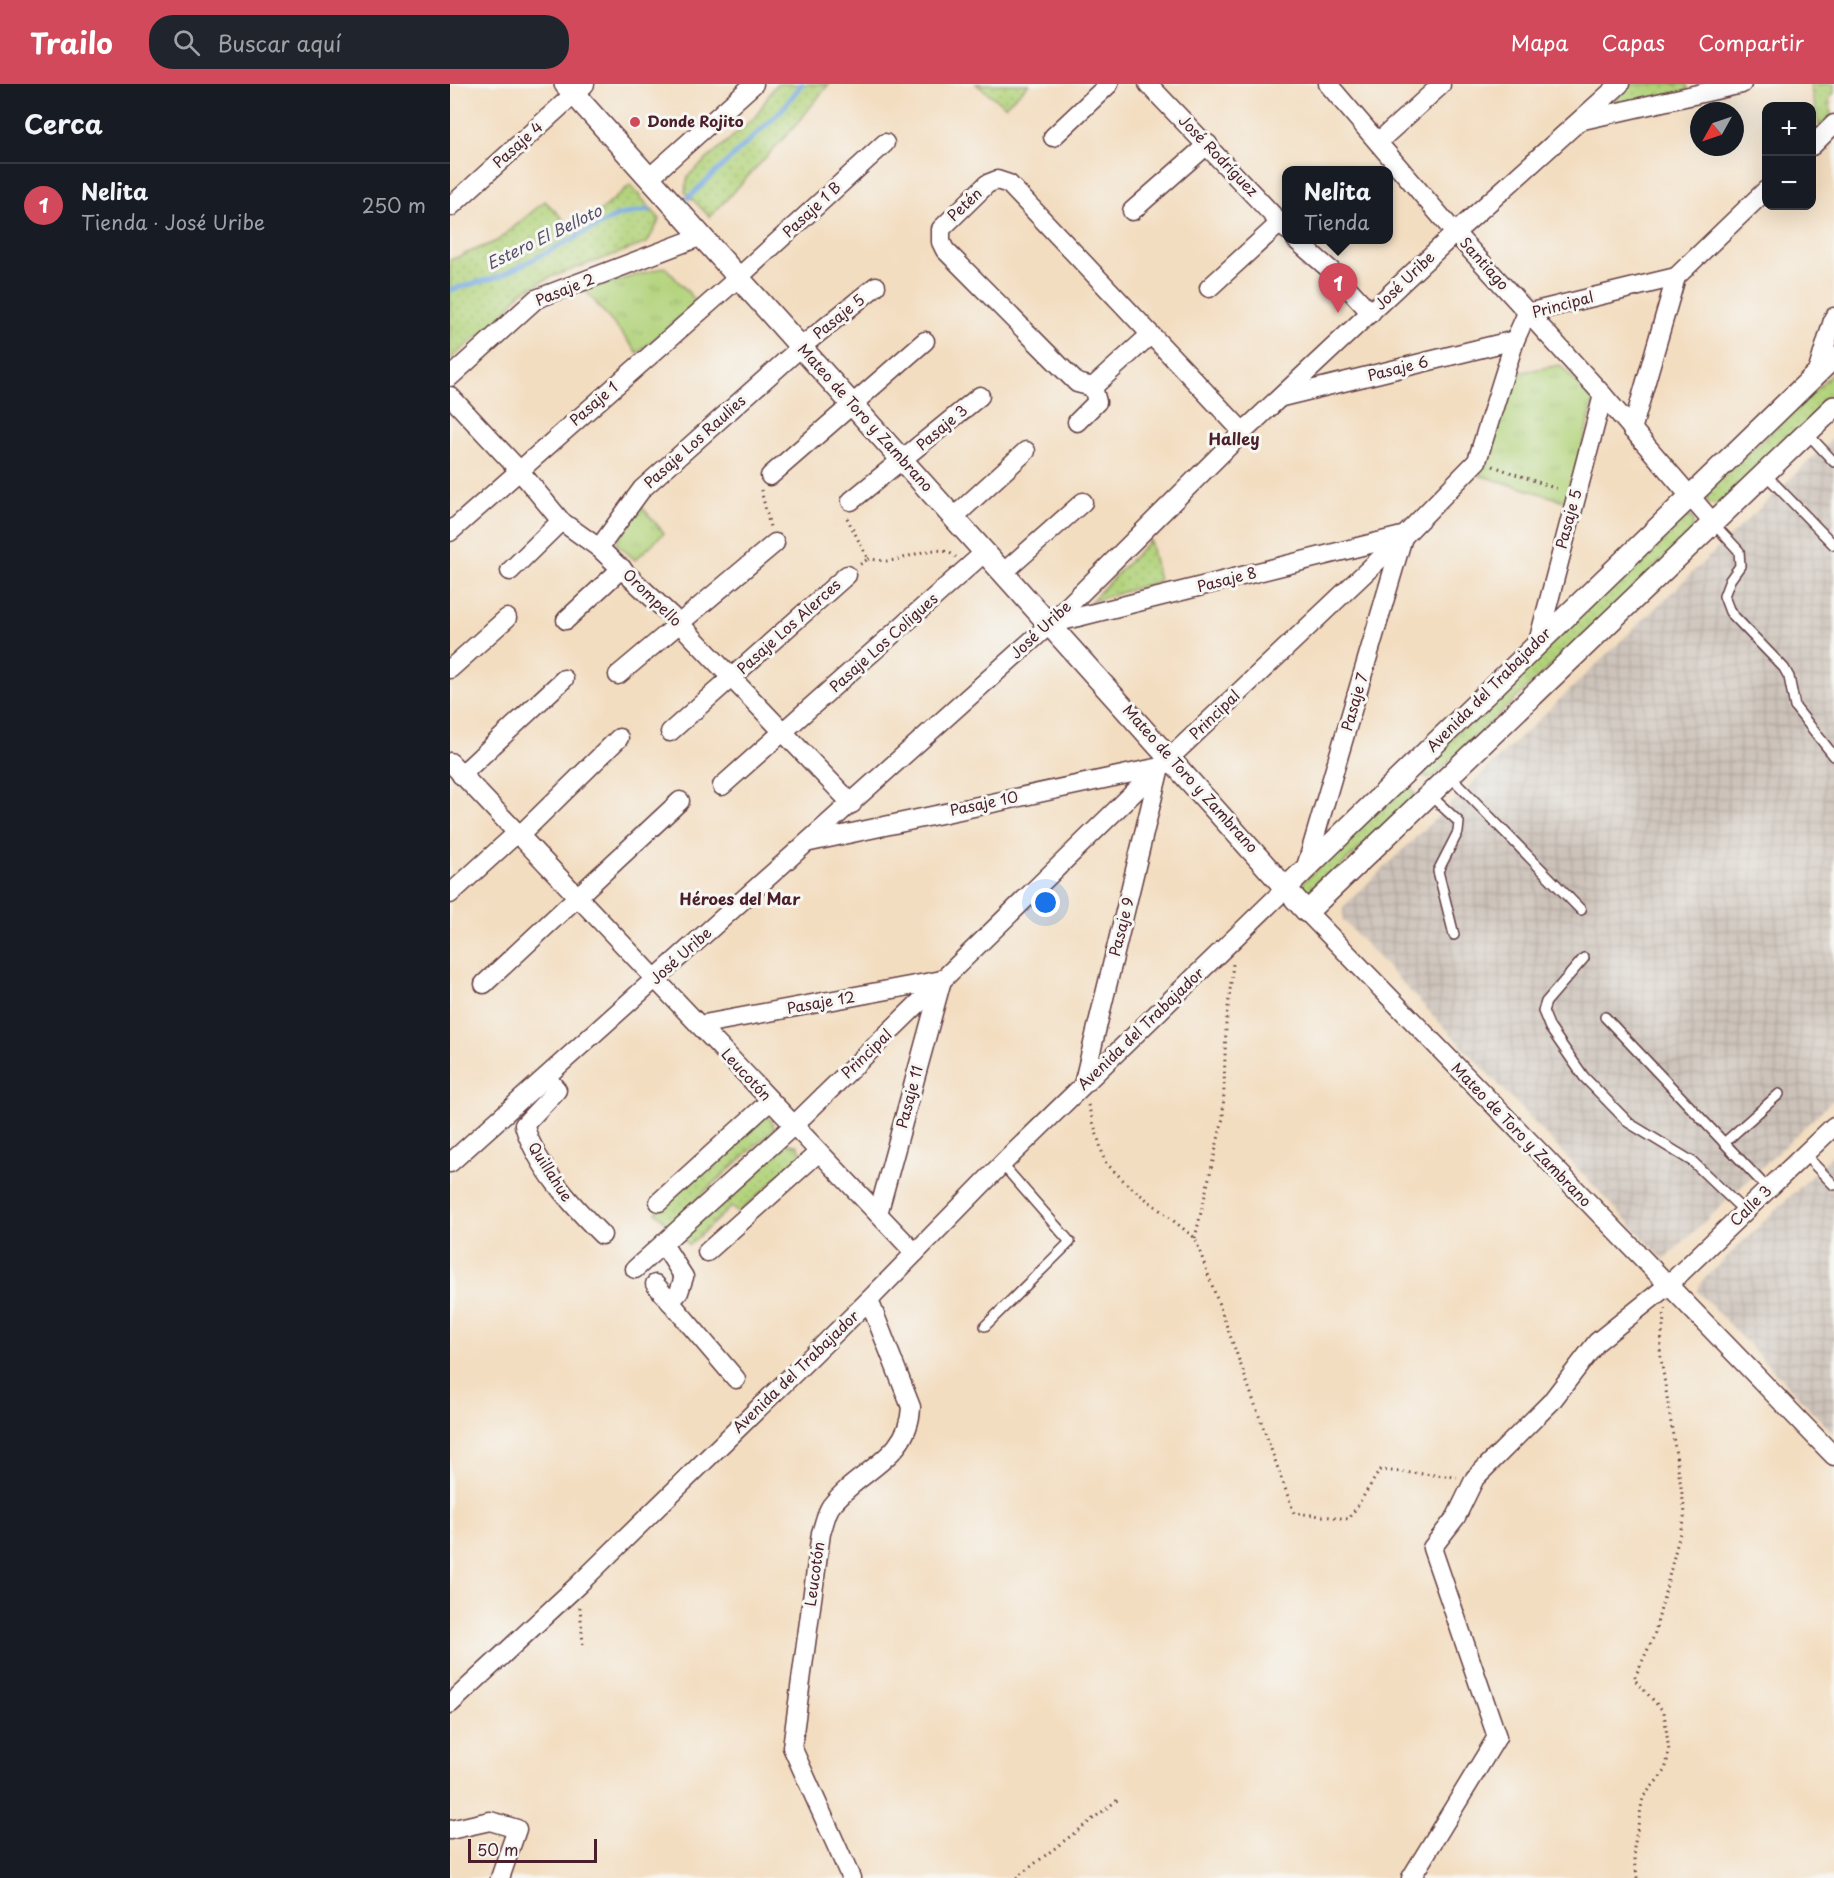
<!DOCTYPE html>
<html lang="es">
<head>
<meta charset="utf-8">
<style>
	body { margin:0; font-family:"Playpen Sans",sans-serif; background:#20242c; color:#f1f3f6 }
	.controls { position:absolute; right:18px; top:18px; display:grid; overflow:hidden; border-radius:12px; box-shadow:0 6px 24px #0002 }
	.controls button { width:54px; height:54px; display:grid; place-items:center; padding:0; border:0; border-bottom:2px solid #363941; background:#171b24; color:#f1f3f6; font:30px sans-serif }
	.compass { position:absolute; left:1240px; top:18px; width:54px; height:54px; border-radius:50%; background:#171b24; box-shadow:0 6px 24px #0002; rotate:230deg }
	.scale { position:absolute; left:18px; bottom:15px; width:129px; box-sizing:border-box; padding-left:6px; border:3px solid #4a1f2b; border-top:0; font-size:16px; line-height:21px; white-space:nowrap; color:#4a1f2b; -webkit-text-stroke:4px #f6f6f2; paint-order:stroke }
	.you { position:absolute; left:596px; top:819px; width:21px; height:21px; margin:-15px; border:4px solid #fff; border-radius:50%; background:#1a73e8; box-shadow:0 0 0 9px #1a73e833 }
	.badge { display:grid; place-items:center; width:39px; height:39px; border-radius:50%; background:#d1495b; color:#fff; font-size:20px; font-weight:700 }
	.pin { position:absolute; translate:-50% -50px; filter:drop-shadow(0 2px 3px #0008) }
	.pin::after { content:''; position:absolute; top:32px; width:21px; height:18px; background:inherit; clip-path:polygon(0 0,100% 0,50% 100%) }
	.popup { position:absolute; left:832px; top:82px; width:111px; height:78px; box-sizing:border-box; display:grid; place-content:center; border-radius:12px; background:#171b24; filter:drop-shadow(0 2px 4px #0005); font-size:20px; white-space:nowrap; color:#9ea1a6 }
	.popup b { font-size:22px; color:#f1f3f6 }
	.popup::after { content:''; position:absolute; left:50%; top:100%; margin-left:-12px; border:12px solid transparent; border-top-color:#171b24 }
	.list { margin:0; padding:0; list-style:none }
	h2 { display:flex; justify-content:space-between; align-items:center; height:78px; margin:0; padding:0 24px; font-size:26px }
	h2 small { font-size:20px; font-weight:400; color:#9ea1a6 }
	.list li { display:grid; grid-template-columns:39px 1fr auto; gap:18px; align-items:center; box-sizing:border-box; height:84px; padding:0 24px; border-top:2px solid #363941 }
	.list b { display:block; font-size:22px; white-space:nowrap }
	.list p { margin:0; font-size:20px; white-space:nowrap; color:#9ea1a6 }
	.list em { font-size:20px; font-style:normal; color:#9ea1a6 }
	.icon { flex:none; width:33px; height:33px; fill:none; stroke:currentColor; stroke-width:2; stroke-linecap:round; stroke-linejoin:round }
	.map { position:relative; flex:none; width:1384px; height:1794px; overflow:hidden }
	header { display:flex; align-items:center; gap:36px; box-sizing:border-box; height:84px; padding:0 30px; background:#d1495b; color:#fff }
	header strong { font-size:28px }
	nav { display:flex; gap:33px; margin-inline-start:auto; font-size:21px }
	.search { width:420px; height:54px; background:#20242c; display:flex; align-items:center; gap:15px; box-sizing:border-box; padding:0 21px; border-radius:24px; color:#9ea1a6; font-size:22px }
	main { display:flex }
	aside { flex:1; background:#171b24 }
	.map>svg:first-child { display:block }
</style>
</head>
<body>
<header>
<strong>Trailo</strong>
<div class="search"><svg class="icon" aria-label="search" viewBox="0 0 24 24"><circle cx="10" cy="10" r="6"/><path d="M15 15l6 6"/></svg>Buscar aquí</div>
<nav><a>Mapa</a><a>Capas</a><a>Compartir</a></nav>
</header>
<main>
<aside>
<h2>Cerca<small></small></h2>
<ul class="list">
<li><span class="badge">1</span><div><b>Nelita</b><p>Tienda · José Uribe</p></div><em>250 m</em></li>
</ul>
</aside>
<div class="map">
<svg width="1384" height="1794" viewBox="0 0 1384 1794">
	<defs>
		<pattern id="industrial-grid" width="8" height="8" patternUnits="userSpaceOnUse" patternTransform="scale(1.5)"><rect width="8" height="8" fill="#ccc2b9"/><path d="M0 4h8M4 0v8" fill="none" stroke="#b1a69f"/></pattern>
		<pattern id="grass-dots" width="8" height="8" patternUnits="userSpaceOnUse" patternTransform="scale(1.5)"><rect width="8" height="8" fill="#b2d37b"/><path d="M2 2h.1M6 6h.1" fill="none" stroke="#9bb56a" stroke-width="1.8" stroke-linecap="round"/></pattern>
		<pattern id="park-tufts" width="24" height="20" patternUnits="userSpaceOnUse" patternTransform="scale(1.5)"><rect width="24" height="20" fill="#b2d37b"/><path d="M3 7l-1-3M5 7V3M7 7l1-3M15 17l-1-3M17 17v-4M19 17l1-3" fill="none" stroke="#9bb56a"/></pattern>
	</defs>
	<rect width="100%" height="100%" fill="#f6f6f2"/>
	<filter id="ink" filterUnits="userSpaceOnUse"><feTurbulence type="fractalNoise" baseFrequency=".0167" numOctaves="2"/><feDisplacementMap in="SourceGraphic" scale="12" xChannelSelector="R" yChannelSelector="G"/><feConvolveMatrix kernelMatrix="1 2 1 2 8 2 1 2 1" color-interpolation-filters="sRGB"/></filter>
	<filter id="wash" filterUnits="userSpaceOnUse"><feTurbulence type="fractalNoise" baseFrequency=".008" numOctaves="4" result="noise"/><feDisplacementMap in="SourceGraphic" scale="24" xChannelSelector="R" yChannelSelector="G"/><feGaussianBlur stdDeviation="1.35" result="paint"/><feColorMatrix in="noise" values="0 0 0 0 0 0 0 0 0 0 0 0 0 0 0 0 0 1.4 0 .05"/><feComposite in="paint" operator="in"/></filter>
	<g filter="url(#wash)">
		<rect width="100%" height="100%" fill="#f3ddc0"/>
		<!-- industrial -->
		<g fill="url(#industrial-grid)">
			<path d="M1384 353V1015L1214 1176 893 836V823Z"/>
			<path d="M1384 1070V1350L1248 1208 1250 1199Z"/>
		</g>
		<!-- grass -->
		<g fill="url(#grass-dots)" stroke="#7e7953" stroke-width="1.5">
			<path d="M326 0H379L346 41 260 133 235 108 238 92 306 32Z"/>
			<path d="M526 0H579L555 22Z"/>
			<path d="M1181 0H1237L1238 6 1163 23 1160 20Z"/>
			<path d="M1360 0H1384V9L1379 14 1381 33 1369 43Z"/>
			<path d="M180 101 210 135 197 159 101 193 71 208 50 234 0 275V176L47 157 95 117 126 148Z"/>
			<path d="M1384 288V312L1269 421 1257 419V408Z"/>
			<path d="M1232 432 1243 433V447L982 694 974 692 971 683Z"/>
			<path d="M700 456 709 497 640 518Z"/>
			<path d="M954 701 960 704 966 711 864 808 852 806V799Z"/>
			<path d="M317 1031 323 1039 324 1045 218 1141 206 1128 310 1033Z"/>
			<path d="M336 1060 347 1061 353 1070 288 1129 281 1123 239 1161 231 1152Z"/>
		</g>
		<!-- park -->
		<g fill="url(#park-tufts)" stroke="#7e7953" stroke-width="1.5">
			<path d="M215 183 247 218 188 269 135 206Z"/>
			<path d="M1110 281 1144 317 1118 418 1026 390 1038 373 1062 290Z"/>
			<path d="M191 422 214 449 185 476 166 459Z"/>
		</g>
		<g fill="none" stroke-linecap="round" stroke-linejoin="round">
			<!-- stream -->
			<g stroke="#74a8e1" stroke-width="5">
				<path d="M238 114 331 27 352 0"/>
				<path d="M0 206 51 192 169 131 199 126"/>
			</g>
		</g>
	</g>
	<g filter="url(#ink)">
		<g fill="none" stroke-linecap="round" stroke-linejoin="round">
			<defs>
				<g id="service">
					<path d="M1357 349 1384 378"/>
					<path d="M1315 390 1384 461"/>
					<path d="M1264 440 1289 467 1290 482 1280 496 1274 512 1280 528 1334 584 1339 593 1345 623 1384 672"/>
					<path d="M1001 693 1131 826"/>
					<path d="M981 712 1009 738 1008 748 988 787 1004 851"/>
					<path d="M1134 874 1096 918 1093 927 1100 944 1134 993 1179 1039 1243 1078 1295 1128"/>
					<path d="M1155 933 1318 1105"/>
					<path d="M1274 1059 1329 1010"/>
					<path d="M1354 1070 1384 1101"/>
					<path d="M535 1242 620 1158 552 1080"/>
				</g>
				<g id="minor">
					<path d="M698 0 837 146"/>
					<path d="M878 0 1005 149 1153 311 1264 440"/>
					<path d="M1133 36 1292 0"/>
					<path d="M603 53 659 0"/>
					<path d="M928 58 991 1"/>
					<path d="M1362 62 1384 40"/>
					<path d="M199 94 304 0"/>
					<path d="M0 123 135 0"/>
					<path d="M682 127 758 60"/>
					<path d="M846 156 885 190 921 229"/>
					<path d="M759 204 830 139"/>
					<path d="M700 251 643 303 627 299 495 166 491 158V145L537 100 547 96 559 100 793 348"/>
					<path d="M1367 289 1384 233"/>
					<path d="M0 293 86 215 252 152"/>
					<path d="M0 312 69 386 111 437 149 464 230 540 402 720"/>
					<path d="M832 313 1065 256"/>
					<path d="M627 338 647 318 643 303"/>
					<path d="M1182 346 1226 193 1316 106"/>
					<path d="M320 392 475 257"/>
					<path d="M401 417 530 312"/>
					<path d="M504 433 576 367"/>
					<path d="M0 448 289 193 435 59"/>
					<path d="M149 464 192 405 351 263 426 202"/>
					<path d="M60 487 111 437"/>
					<path d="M554 488 633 418"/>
					<path d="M116 536 172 484"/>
					<path d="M600 540 952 452"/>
					<path d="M1088 558 1153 311"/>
					<path d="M0 585 57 534"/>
					<path d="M168 591 325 459"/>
					<path d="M220 648 397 491"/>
					<path d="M0 678 465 1169"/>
					<path d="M11 691 114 595"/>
					<path d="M272 702 535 468"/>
					<path d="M69 752 169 654"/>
					<path d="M360 758 710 683 633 1001"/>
					<path d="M856 783 953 453"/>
					<path d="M0 810 67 749"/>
					<path d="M857 828 1384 1372"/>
					<path d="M34 900 230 717"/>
					<path d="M249 941 492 896 428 1130"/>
					<path d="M97 994 107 1006 74 1041C87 1083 121 1120 152 1151"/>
					<path d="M0 1079 600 540 793 348 1005 149 1170 0"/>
					<path d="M209 1118 320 1017"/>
					<path d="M213 1160 234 1193 229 1208 220 1218"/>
					<path d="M257 1168 369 1068"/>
					<path d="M185 1185 344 1041 710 683 954 452 1027 377 1065 256 1077 229 1226 193"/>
					<path d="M205 1200 286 1295"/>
					<path d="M0 1620 128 1501 419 1216 552 1080 837 803"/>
					<path d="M0 1746 40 1737 67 1745 50 1794"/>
					<path d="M401 1794 342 1663 371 1449C374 1441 376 1429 381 1422 408 1386 459 1375 461 1323L419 1216"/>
					<path d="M961 1794 1047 1653 982 1464 1006 1433 1025 1394 1101 1318 1147 1258 1217 1202 1384 1042"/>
				</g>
				<g id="tertiary">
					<path d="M115 0 857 828 1384 323"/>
					<path d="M837 803 1384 273"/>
				</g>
			</defs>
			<!-- service casing -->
			<use href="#service" stroke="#633c41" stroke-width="12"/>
			<!-- minor casing -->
			<use href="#minor" stroke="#633c41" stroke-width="21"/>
			<!-- tertiary casing -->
			<use href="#tertiary" stroke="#633c41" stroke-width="24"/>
			<!-- path -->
			<g stroke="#633c41" stroke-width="3" stroke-dasharray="1.5 4.5" stroke-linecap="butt">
				<path d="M1043 382 1110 406"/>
				<path d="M311 406 320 443"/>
				<path d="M397 434 418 475 409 481"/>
				<path d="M418 475C424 475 431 477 437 477 460 476 484 456 506 473"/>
				<path d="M638 1021 655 1078 677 1100 745 1154 844 1429 899 1435 930 1386 1007 1393"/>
				<path d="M745 1154 773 1034 776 941 783 880"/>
				<path d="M130 1523 133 1560"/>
				<path d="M566 1794 670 1714"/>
				<path d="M1187 1794 1184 1764 1193 1713 1215 1687 1219 1668 1214 1628 1184 1595 1204 1552 1235 1429 1210 1268 1215 1225"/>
			</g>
			<!-- service -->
			<use href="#service" stroke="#fff" stroke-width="9"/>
			<!-- minor -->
			<use href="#minor" stroke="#fff" stroke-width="18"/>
			<!-- tertiary -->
			<use href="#tertiary" stroke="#fff" stroke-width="21"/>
		</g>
	</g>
	<!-- markers -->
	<circle fill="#d1495b" stroke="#f6f6f2" stroke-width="2" cx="185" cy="38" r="6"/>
	<g text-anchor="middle" stroke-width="6" stroke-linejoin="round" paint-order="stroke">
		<!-- poi labels -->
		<g font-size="15" font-weight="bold" fill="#4a1f2b" stroke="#f6f6f2" text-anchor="start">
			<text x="197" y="43">Donde Rojito</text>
		</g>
		<!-- street labels -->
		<g font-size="15" fill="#4a1f2b" stroke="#f6f6f2">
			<text transform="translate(68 61) rotate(-42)" y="5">Pasaje 4</text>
			<text transform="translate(768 72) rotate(46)" y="5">José Rodríguez</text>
			<text transform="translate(515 121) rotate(-43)" y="5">Petén</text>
			<text transform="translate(362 126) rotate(-43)" y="5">Pasaje 1 B</text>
			<text transform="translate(1034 180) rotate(48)" y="5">Santiago</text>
			<text transform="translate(955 197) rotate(-44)" y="5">José Uribe</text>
			<text transform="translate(115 206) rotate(-22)" y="5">Pasaje 2</text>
			<text transform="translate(1113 221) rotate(-15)" y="5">Principal</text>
			<text transform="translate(389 233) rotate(-39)" y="5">Pasaje 5</text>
			<text transform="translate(948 285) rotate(-14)" y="5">Pasaje 6</text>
			<text transform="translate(144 320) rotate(-41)" y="5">Pasaje 1</text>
			<text transform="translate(415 334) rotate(48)" y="5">Mateo de Toro y Zambrano</text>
			<text transform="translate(492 344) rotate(-40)" y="5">Pasaje 3</text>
			<text transform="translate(245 358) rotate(-42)" y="5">Pasaje Los Raulies</text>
			<text transform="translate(1119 435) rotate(-75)" y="5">Pasaje 5</text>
			<text transform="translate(777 496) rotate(-14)" y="5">Pasaje 8</text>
			<text transform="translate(202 514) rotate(44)" y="5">Orompello</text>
			<text transform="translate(339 543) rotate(-42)" y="5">Pasaje Los Alerces</text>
			<text transform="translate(591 546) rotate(-43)" y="5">José Uribe</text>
			<text transform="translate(434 559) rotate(-42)" y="5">Pasaje Los Coligues</text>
			<text transform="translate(1039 606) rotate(-45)" y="5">Avenida del Trabajador</text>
			<text transform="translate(905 618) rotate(-74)" y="5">Pasaje 7</text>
			<text transform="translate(765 631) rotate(-44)" y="5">Principal</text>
			<text transform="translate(740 695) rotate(48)" y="5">Mateo de Toro y Zambrano</text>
			<text transform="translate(534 720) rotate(-12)" y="5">Pasaje 10</text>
			<text transform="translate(672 843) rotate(-76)" y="5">Pasaje 9</text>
			<text transform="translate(231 872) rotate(-42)" y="5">José Uribe</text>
			<text transform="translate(371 919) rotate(-10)" y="5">Pasaje 12</text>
			<text transform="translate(691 945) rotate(-44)" y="5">Avenida del Trabajador</text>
			<text transform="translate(417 970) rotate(-44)" y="5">Principal</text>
			<text transform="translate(296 991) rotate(47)" y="5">Leucotón</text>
			<text transform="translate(460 1013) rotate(-75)" y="5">Pasaje 11</text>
			<text transform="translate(1071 1051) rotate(46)" y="5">Mateo de Toro y Zambrano</text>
			<text transform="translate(100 1088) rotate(57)" y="5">Quillahue</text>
			<text transform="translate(1301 1122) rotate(-44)" y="5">Calle 3</text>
			<text transform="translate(346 1288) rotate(-44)" y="5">Avenida del Trabajador</text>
			<text transform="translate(365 1490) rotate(-82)" y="5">Leucotón</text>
		</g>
		<!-- water labels -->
		<g font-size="16" font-style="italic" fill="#594f6b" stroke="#f6f6f2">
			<text transform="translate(94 153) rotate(-26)" y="6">Estero El Belloto</text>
		</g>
		<!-- neighbourhood labels -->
		<g font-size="16" font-weight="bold" fill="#4a1f2b" stroke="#f6f6f2">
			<text x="784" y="361">Halley</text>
			<text x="290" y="821">Héroes del Mar</text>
		</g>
	</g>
</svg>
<div class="controls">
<button>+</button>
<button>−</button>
</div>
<svg class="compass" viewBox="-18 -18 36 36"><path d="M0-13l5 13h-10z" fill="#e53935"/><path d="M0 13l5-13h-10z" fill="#9ea1a6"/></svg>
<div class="scale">50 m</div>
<div class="you"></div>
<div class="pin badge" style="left:888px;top:229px">1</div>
<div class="popup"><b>Nelita</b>Tienda</div>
</div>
</main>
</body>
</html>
